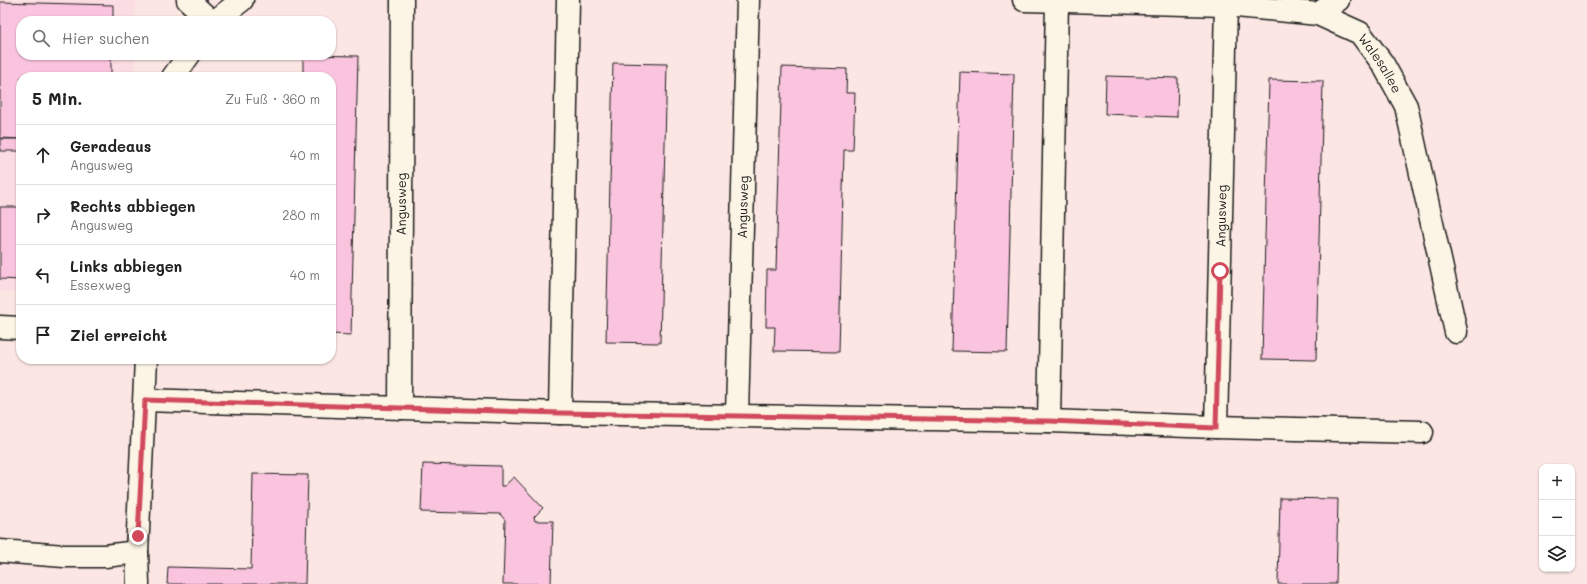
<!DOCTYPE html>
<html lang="de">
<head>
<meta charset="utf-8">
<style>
	body { margin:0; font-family:Mali,sans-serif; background:#f2f2f2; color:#222 }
	.controls { position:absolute; right:12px; bottom:12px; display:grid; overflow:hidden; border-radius:8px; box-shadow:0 1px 3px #0004 }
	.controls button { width:36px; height:36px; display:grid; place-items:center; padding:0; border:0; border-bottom:1px solid #e0e0e0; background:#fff; color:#222; font:20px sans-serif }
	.stop { position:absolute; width:12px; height:12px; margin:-9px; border:3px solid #d1495b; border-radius:50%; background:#fff }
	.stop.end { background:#d1495b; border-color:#fff; box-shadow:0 1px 4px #0008 }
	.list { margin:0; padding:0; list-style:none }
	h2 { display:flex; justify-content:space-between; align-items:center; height:52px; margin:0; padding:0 16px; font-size:17px }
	h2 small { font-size:13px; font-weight:400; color:#767676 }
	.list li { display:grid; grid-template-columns:26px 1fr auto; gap:12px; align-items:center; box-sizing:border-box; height:60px; padding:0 16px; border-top:1px solid #e0e0e0 }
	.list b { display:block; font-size:15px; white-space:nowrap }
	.list p { margin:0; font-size:13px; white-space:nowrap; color:#767676 }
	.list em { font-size:13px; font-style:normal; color:#767676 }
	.icon { flex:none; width:22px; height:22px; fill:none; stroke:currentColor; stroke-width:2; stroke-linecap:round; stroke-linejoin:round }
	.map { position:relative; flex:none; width:1587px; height:584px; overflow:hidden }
	.search { position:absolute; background:#fff; box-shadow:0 1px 3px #0004; left:16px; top:16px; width:320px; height:44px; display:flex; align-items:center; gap:10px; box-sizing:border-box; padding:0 14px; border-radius:16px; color:#767676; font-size:15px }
	.panel { position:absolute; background:#fff; box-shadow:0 1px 3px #0004; left:16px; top:72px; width:320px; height:292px; border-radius:16px }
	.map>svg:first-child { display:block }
</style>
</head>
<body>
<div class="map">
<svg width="1587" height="584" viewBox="0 0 1587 584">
	<rect width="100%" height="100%" fill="#fbe6e3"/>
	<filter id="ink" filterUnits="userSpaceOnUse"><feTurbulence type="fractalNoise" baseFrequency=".025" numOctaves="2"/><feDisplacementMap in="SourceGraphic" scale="8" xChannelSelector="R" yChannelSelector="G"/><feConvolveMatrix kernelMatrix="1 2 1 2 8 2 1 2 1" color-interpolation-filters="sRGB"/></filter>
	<g filter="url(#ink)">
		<!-- built -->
		<path fill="#fbdce2" d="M0 0H136L135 21H21V55H135V77H21V292H0Z"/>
		<!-- building -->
		<g fill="#fac4df" stroke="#1c1c1c">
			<path d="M0 2 113 5V21H21V55H111V77H21V139L0 138Z"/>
			<path d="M303 55 358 56 351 335 331 334V77H303Z"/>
			<path d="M613 63 667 64 660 343 606 342Z"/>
			<path d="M782 67 847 69 846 93H855L853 150H844L839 352 774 351 775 327H766L767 270H776Z"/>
			<path d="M960 72 1014 74 1007 352 952 351Z"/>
			<path d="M1106 76 1178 78 1177 117 1105 114Z"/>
			<path d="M1269 80 1323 81 1316 360 1262 359Z"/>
			<rect x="0" y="139" width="21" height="12"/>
			<path d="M0 207H21V280L0 279Z"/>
			<path d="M423 464 501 466V486H504L514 477 543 508 534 517 535 521H553L551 584H503L505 520 500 514 421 512Z"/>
			<path d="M253 474 308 475 305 584H167L168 567 251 569Z"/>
			<path d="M1280 498 1338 499 1336 584H1278Z"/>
		</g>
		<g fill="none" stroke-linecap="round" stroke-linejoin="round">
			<defs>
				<g id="minor">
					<path d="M188 0 211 21"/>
					<path id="s1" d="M1024 0 1226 5 1318 14 1360 33 1383 64 1406 106 1456 332"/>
					<path d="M1318 14 1338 0"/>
					<path d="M215 21 242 0"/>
					<path d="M173 77 189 55"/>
					<path d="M0 327 21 328"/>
					<path d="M145 400 560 413 1049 421 1216 427 1422 432"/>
					<path id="s2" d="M400 408 402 0"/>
					<path d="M560 413 568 0"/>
					<path id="s3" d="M737 415 748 0"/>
					<path d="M1049 421 1057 1"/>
					<path id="s4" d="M1216 427 1226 5"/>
					<path d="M0 551 64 556H105L137 552"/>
					<path d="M138 584 137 552 146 359"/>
				</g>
			</defs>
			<!-- minor casing -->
			<use href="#minor" stroke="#1c1c1c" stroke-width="25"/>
			<!-- minor -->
			<use href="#minor" stroke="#fcf5e5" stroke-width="22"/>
		</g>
	</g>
	<g fill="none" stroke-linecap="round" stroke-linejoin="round" filter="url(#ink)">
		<!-- route -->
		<path stroke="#d1495b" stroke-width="5" d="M138 536 145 400 560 413 1049 421 1216 428 1220 271"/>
	</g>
	<g text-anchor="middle" stroke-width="4" stroke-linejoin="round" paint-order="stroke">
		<!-- street labels -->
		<g font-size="13" fill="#1c1c1c" stroke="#fcf5e5">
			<text dy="5" stroke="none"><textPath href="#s1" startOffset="377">Walesallee</textPath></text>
			<text dy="5" stroke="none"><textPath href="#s2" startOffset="204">Angusweg</textPath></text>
			<text dy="5" stroke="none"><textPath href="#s3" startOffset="208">Angusweg</textPath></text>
			<text dy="5" stroke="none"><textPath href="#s4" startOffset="211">Angusweg</textPath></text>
		</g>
	</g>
</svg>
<div class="controls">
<button>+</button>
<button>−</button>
<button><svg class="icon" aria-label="layers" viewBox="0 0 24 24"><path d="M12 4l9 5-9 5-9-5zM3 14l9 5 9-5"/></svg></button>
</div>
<div class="stop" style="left:1220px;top:271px"></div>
<div class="stop end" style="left:138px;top:536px"></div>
<div class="search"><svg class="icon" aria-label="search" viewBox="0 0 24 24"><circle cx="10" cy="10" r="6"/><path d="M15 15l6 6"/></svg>Hier suchen</div>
<section class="panel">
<h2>5 Min.<small>Zu Fuß · 360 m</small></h2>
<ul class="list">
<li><svg class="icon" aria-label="ahead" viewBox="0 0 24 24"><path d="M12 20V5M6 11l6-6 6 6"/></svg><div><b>Geradeaus</b><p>Angusweg</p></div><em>40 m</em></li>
<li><svg class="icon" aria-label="right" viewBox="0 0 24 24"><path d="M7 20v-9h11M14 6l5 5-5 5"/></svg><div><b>Rechts abbiegen</b><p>Angusweg</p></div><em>280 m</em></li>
<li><svg class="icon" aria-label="left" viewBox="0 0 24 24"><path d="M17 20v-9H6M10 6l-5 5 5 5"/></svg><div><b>Links abbiegen</b><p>Essexweg</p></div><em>40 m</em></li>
<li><svg class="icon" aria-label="arrive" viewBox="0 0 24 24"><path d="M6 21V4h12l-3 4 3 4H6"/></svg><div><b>Ziel erreicht</b></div></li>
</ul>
</section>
</div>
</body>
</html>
